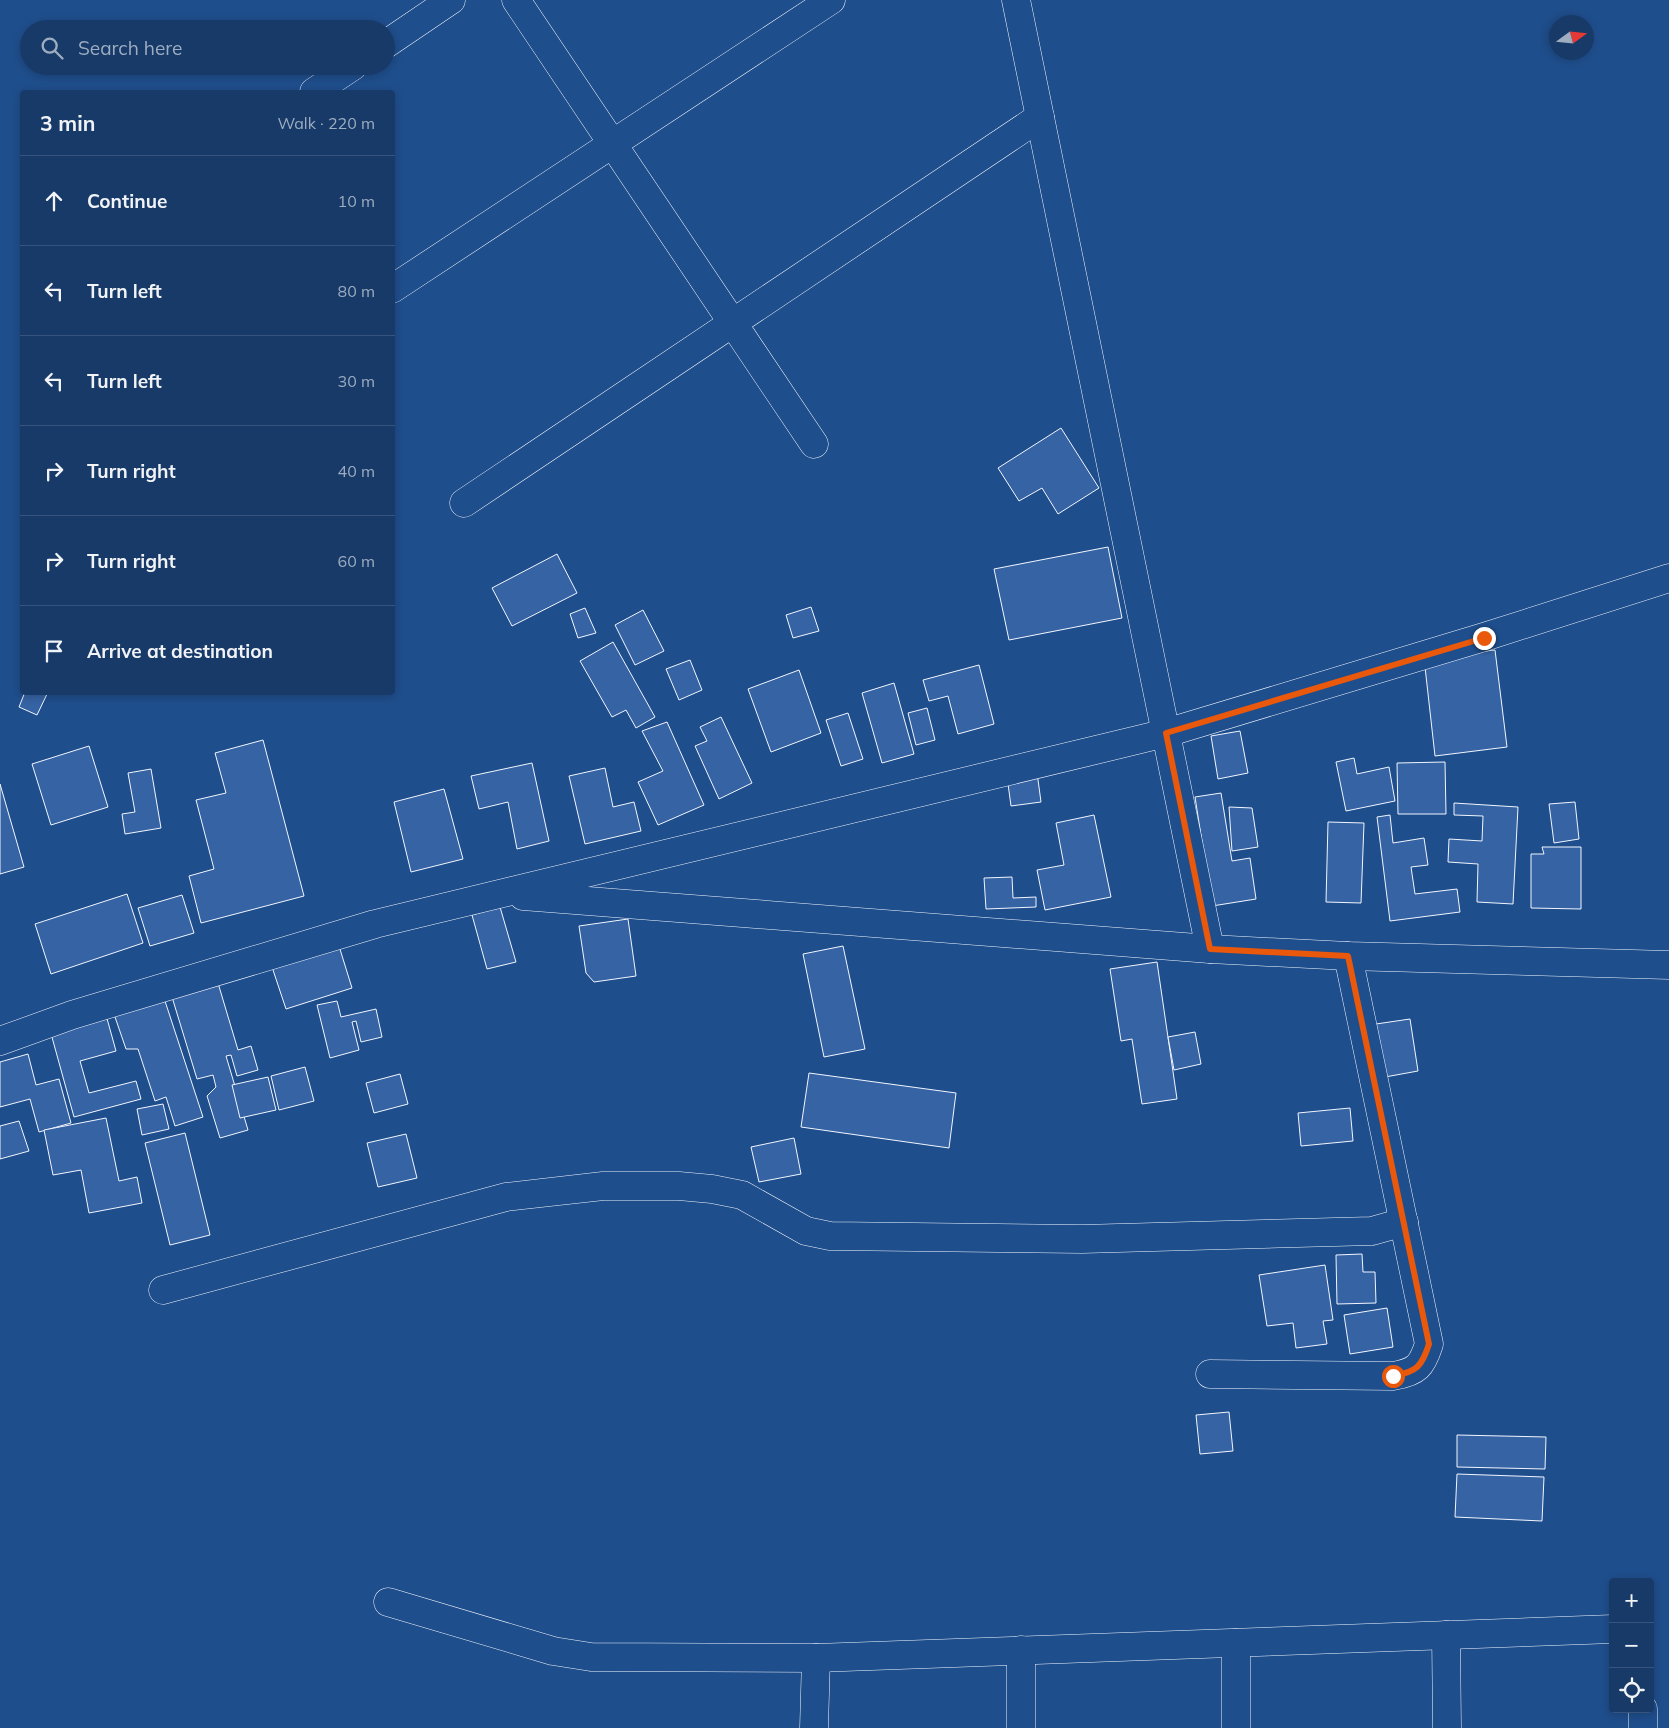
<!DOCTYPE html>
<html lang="en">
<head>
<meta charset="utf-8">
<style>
	body { margin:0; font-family:Mulish,sans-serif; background:#244571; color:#f1f3f6 }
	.controls { position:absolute; right:15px; bottom:15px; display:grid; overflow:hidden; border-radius:5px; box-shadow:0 2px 8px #0003 }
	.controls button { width:45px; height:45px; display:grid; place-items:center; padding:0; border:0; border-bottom:1px solid #36547d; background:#173a69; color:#f1f3f6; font:25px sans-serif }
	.compass { position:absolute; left:1549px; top:15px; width:45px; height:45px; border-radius:50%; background:#173a69; box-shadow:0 2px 8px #0003; rotate:75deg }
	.stop { position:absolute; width:15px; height:15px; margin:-11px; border:4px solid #ea580c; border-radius:50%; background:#fff }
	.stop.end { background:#ea580c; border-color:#fff; box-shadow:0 1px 5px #0008 }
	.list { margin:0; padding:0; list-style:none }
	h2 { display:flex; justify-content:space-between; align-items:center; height:65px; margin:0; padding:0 20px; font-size:21px }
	h2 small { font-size:16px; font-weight:400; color:#9eadc0 }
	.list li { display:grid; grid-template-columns:32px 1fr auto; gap:15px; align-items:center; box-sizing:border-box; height:90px; padding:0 20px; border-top:1px solid #36547d }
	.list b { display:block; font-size:19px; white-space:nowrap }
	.list em { font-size:16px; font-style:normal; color:#9eadc0 }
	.icon { flex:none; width:28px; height:28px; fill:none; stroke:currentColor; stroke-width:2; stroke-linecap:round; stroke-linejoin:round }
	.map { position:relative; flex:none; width:1669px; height:1728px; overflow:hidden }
	.search { position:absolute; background:#173a69; box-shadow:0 2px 8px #0003; left:20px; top:20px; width:375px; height:55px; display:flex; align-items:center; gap:12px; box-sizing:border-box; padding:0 18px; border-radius:28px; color:#9eadc0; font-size:19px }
	.panel { position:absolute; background:#173a69; box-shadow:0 2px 8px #0003; left:20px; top:90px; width:375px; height:605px; border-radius:5px }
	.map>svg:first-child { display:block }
</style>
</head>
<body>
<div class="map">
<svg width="1669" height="1728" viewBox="0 0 1669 1728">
	<rect width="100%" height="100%" fill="#1f4e8c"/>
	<!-- building -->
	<g fill="#3563a3" stroke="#f2f6ff">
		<path d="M1061 428 1099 488 1058 514 1042 488 1019 501 998 468Z"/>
		<path d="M1108 547 1122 618 1009 640 994 569Z"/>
		<path d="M557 554 577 593 512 626 492 588Z"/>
		<path d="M811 607 819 631 793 638 786 615Z"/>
		<path d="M585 608 596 633 578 638 570 614Z"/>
		<path d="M643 610 664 651 635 665 615 625Z"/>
		<path d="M613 642 655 717 636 728 626 710 612 717 580 661Z"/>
		<path d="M1495 650 1507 747 1435 756 1424 658Z"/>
		<path d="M690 660 702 690 679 700 666 669Z"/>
		<path d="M979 665 994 724 958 734 948 696 929 701 923 680Z"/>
		<path d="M799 670 821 733 771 752 748 689Z"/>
		<path d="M894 683 914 754 882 763 862 693Z"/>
		<path d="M25 692H48L37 715 19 707Z"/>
		<path d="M927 708 935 740 916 745 908 713Z"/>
		<path d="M848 713 863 759 841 766 826 720Z"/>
		<path d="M721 717 752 783 719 799 695 746 707 741 700 727Z"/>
		<path d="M667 722 704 805 658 825 638 782 663 771 642 731Z"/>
		<path d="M1240 731 1248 773 1218 779 1211 736Z"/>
		<path d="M263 740 304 896 201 923 189 876 214 869 196 800 226 793 215 753Z"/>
		<path d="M89 746 108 807 51 825 32 764Z"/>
		<path d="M1354 758 1357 774 1389 767 1395 801 1346 811 1336 762Z"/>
		<path d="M1445 762 1446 814H1398L1397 763Z"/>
		<path d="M532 763 549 841 517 849 508 802 479 809 471 776Z"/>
		<path d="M1036 765 1041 802 1011 806 1006 769Z"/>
		<path d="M605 768 613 807 634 802 641 831 585 844 569 776Z"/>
		<path d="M151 769 161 828 125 834 122 814 135 812 128 773Z"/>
		<path d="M0 784 24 867 0 874Z"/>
		<path d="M444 789 463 859 411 872 394 802Z"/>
		<path d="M1221 793 1232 861 1250 858 1256 899 1212 906 1195 797Z"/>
		<path d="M1575 802 1579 839 1554 843 1549 804Z"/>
		<path d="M1454 803 1518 807 1513 904 1477 902 1478 864 1448 862 1449 839 1482 841 1483 816 1454 815Z"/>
		<path d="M1229 807 1252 808 1258 847 1232 851Z"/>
		<path d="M1094 815 1111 897 1045 910 1037 870 1064 865 1056 823Z"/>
		<path d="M1390 815 1393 843 1424 838 1428 865 1411 867 1415 894 1457 889 1460 912 1390 921 1377 817Z"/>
		<path d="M1328 822 1364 823 1361 903 1326 902Z"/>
		<path d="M1542 847H1581V909L1531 908V854H1544Z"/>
		<path d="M1012 877 1013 898 1036 897V907L986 909 984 878Z"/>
		<path d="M127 894 143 943 51 974 35 924Z"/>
		<path d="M182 895 194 933 150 946 138 908Z"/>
		<path d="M500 907 516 962 487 969 472 915Z"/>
		<path d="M628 919 636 976 594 982 586 973 579 926Z"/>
		<path d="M339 946 352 988 286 1009 272 967Z"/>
		<path d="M843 946 865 1049 824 1057 803 954Z"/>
		<path d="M1157 962 1177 1099 1142 1104 1132 1039 1121 1041 1110 969Z"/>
		<path d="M218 983 238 1050 251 1046 258 1070 237 1076 231 1055 226 1056 248 1130 220 1138 207 1096 216 1087 213 1075 197 1079 172 997Z"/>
		<path d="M164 998 203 1117 175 1126 166 1097 155 1101 138 1049H126L114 1014Z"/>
		<path d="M337 1001 341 1017 376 1009 382 1037 361 1042 356 1021 352 1022 359 1050 330 1058 317 1005Z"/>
		<path d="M106 1015 116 1051 80 1061 89 1093 136 1081 141 1099 74 1117 50 1030Z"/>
		<path d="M1410 1019 1418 1071 1385 1077 1376 1024Z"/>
		<path d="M1195 1032 1201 1064 1174 1070 1168 1037Z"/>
		<path d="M28 1054 36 1085 59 1079 71 1123 39 1132 30 1099 0 1107V1062Z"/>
		<path d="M305 1067 314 1101 279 1110 271 1076Z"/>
		<path d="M809 1073 956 1093 949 1148 801 1127Z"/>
		<path d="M400 1074 408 1104 374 1113 366 1083Z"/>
		<path d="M268 1077 276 1110 240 1118 232 1085Z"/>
		<path d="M163 1104 169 1129 142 1135 137 1109Z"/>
		<path d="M1350 1108 1353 1141 1301 1146 1298 1113Z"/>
		<path d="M106 1118 119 1181 137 1177 142 1203 89 1213 81 1170 53 1175 44 1130Z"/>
		<path d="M19 1121 29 1151 0 1159V1126Z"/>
		<path d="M185 1133 210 1235 170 1245 145 1143Z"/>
		<path d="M406 1134 417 1178 378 1187 367 1143Z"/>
		<path d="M794 1138 801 1174 759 1182 751 1147Z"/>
		<path d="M1362 1254 1363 1272H1375L1376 1303 1337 1304 1336 1255Z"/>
		<path d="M1325 1265 1333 1320 1323 1321 1327 1344 1296 1348 1293 1323 1267 1326 1259 1275Z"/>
		<path d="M1387 1308 1393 1347 1350 1354 1344 1315Z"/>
		<path d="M1229 1412 1233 1451 1200 1454 1196 1415Z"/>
		<path d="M1457 1435 1546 1437 1545 1469 1457 1467Z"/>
		<path d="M1457 1474 1544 1477 1542 1521 1455 1517Z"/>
	</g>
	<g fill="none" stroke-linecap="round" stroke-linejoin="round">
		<defs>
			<g id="street">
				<path d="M516 0 814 444"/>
				<path d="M1016 0 1210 949"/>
				<path d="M386 44 451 0"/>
				<path d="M314 92 353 66"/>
				<path d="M392 289 831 0"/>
				<path d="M464 503 1040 117"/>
				<path d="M523 896 1210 949 1348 956 1669 965"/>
				<path d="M0 1041 72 1015 375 924 1166 733 1484 637 1669 578"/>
				<path d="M163 1290 506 1197 603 1186H679L712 1189 742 1195 806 1231 830 1236 1082 1239 1372 1231 1404 1222"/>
				<path d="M1210 1374 1393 1376C1417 1372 1422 1366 1429 1344L1348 956"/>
				<path d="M388 1602 553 1651 591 1657 816 1658 1613 1629"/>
				<path d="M1446 1635 1447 1728"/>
				<path d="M1236 1643V1728"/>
				<path d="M1021 1650V1728"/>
				<path d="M1643 1709V1728"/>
				<path d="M814 1728 816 1658"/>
			</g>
		</defs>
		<!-- street casing -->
		<use href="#street" stroke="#f2f6ff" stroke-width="29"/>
		<!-- street -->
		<use href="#street" stroke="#1f4e8c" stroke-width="28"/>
	</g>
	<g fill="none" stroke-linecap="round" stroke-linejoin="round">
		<!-- route -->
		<path stroke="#ea580c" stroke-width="6" d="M1393 1376C1417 1372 1422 1366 1429 1344L1348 956 1210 949 1166 733 1484 638"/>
	</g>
</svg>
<div class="controls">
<button>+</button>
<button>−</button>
<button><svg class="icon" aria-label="locate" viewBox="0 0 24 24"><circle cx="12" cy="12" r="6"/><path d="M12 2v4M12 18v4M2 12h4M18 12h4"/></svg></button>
</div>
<svg class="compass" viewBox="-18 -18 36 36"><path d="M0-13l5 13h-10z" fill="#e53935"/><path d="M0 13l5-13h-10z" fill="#9eadc0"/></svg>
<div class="stop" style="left:1393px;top:1376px"></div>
<div class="stop end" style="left:1484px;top:638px"></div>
<div class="search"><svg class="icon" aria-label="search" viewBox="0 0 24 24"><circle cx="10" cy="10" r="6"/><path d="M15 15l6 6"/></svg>Search here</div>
<section class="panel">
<h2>3 min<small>Walk · 220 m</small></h2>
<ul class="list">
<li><svg class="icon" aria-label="ahead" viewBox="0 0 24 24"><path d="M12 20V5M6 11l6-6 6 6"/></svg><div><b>Continue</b></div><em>10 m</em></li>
<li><svg class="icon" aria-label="left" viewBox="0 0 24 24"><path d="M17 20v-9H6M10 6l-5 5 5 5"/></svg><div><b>Turn left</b></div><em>80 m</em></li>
<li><svg class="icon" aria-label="left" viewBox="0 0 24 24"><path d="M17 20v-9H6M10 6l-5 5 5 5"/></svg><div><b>Turn left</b></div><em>30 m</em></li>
<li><svg class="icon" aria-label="right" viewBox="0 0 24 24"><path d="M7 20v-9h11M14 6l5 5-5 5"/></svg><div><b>Turn right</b></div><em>40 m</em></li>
<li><svg class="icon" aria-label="right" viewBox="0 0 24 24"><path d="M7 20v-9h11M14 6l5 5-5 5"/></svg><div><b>Turn right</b></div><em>60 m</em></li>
<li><svg class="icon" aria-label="arrive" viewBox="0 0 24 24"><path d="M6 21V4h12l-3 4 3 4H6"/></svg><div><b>Arrive at destination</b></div></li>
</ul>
</section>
</div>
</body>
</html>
